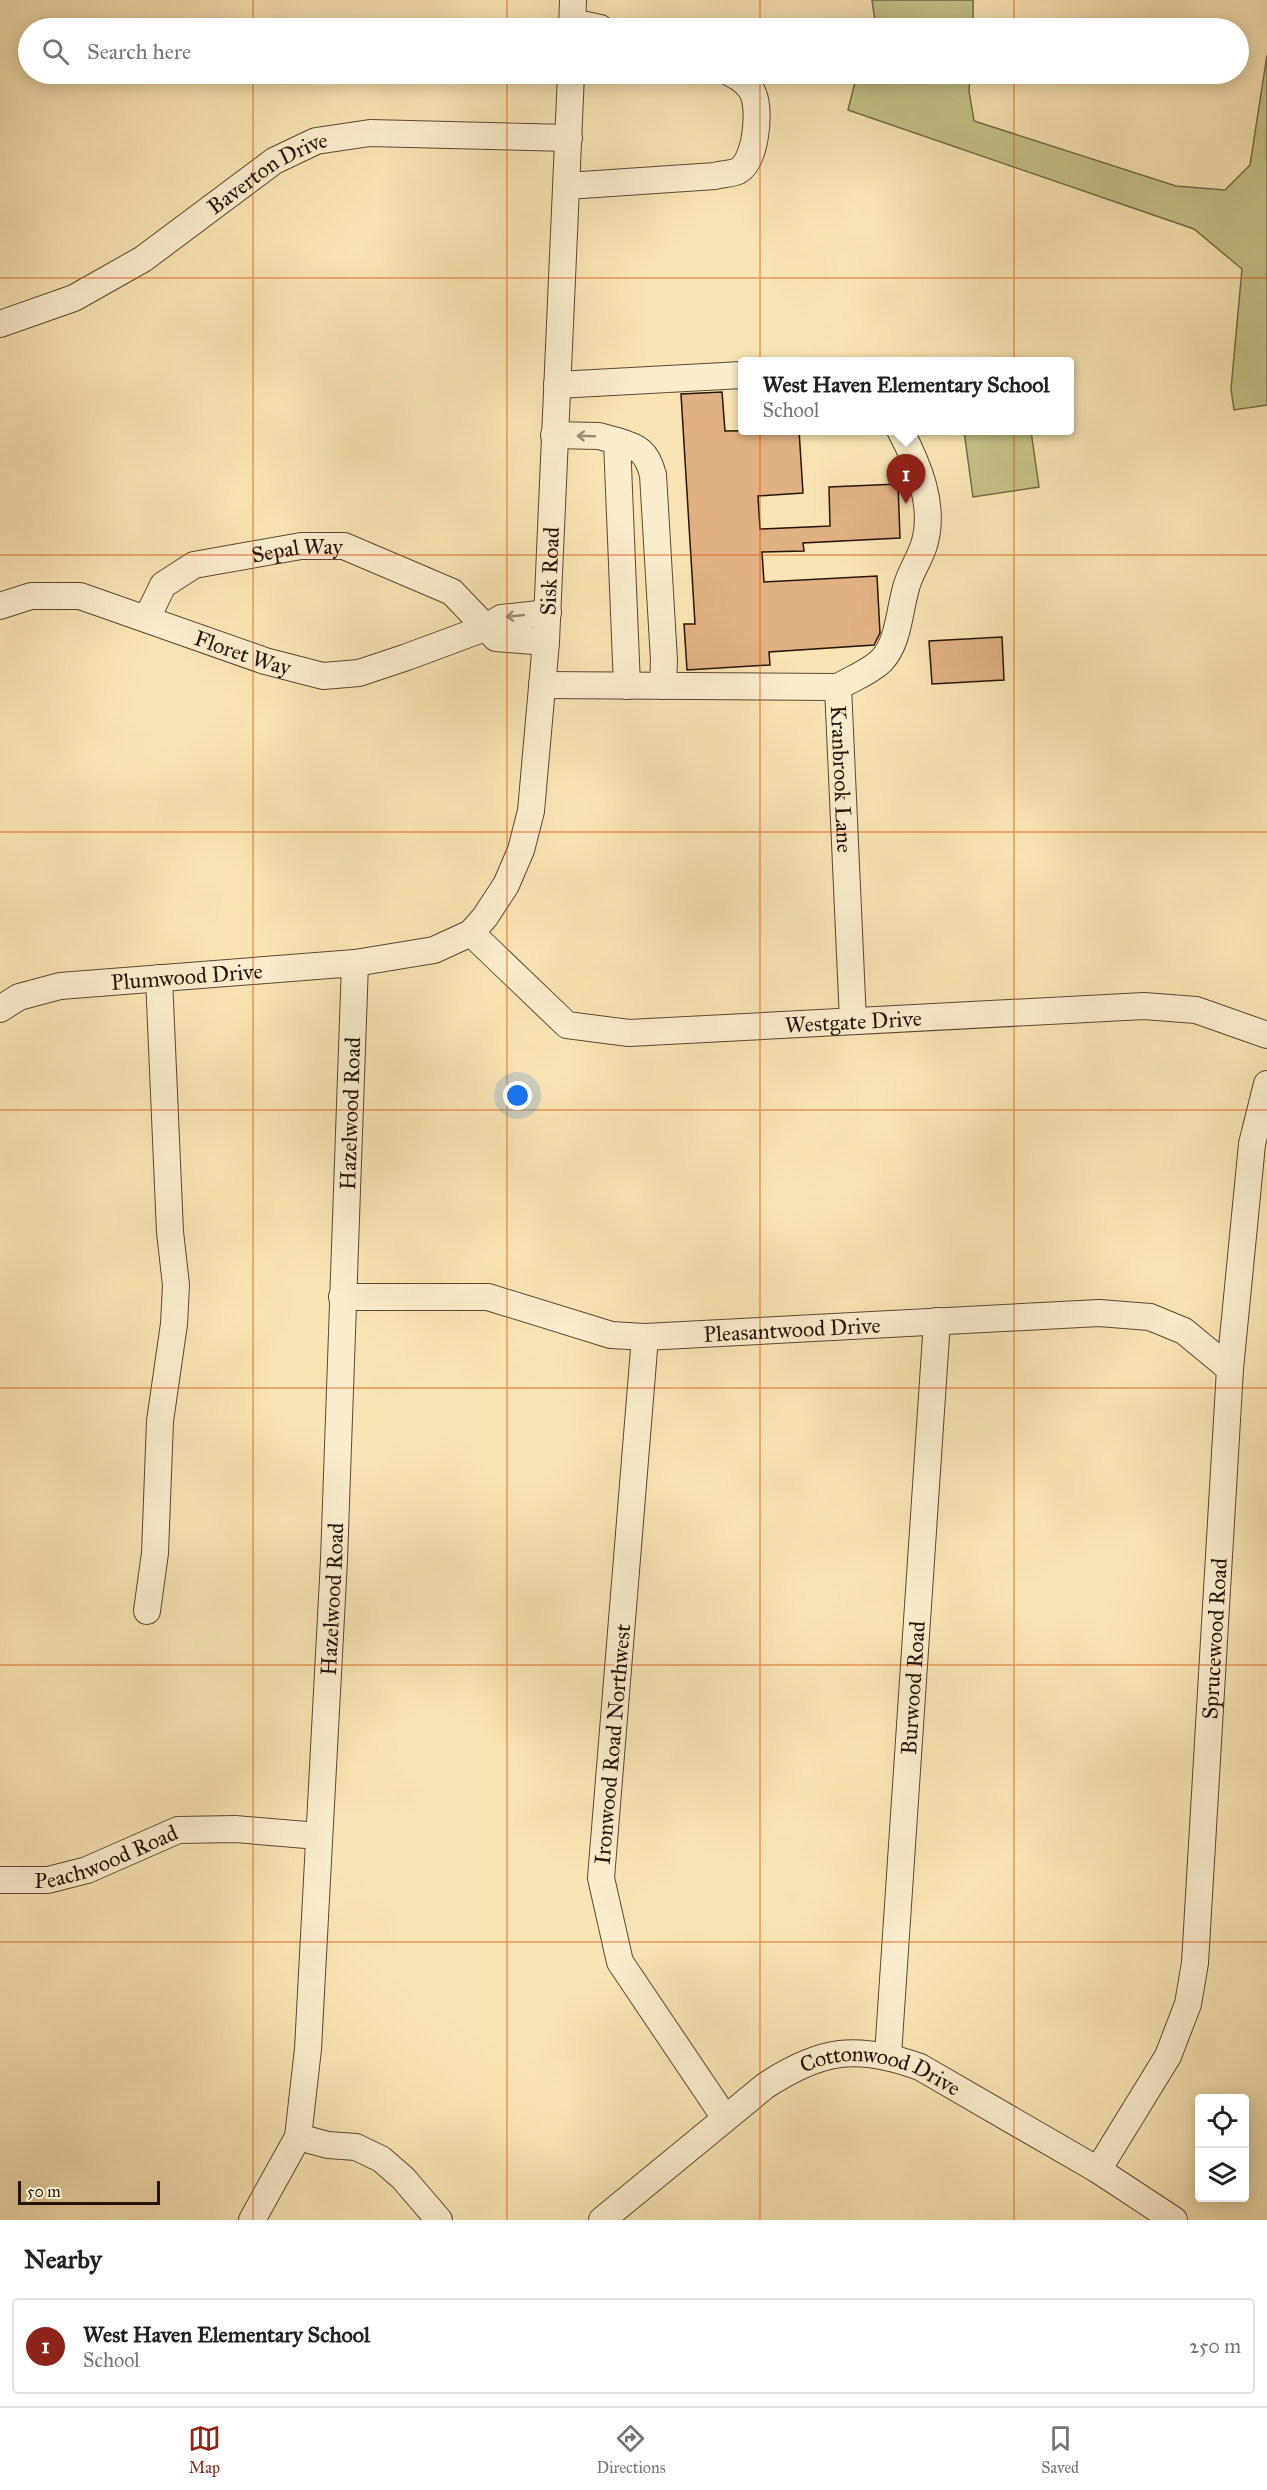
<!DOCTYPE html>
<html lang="en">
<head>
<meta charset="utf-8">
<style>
	body { margin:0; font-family:"IM FELL Great Primer",serif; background:#f6f6f6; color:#202124 }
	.controls { position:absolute; right:18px; bottom:18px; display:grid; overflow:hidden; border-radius:6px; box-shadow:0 3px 15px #0003 }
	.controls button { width:54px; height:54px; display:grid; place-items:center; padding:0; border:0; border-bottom:2px solid #e0e0e0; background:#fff; color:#202124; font:30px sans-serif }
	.scale { position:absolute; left:18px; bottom:15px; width:142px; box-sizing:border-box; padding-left:6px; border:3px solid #251409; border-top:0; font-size:16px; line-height:21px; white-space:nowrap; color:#251409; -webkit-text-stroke:4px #faedcd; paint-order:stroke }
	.you { position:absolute; left:518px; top:1096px; width:21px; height:21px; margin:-15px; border:4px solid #fff; border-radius:50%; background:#1a73e8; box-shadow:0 0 0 9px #1a73e833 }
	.badge { display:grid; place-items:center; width:39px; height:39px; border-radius:50%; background:#8f2418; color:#fff; font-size:20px; font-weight:700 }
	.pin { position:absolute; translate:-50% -50px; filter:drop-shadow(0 2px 3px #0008) }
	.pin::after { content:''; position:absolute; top:32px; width:21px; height:18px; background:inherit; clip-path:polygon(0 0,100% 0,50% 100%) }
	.popup { position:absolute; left:738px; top:357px; width:336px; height:78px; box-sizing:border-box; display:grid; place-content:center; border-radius:6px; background:#fff; filter:drop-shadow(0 2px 4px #0005); font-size:20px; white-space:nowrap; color:#757577 }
	.popup b { font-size:22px; color:#202124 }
	.popup::after { content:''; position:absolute; left:50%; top:100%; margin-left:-12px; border:12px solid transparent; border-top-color:#fff }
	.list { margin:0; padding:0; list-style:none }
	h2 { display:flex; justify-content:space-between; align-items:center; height:78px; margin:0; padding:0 24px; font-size:26px }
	h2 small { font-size:20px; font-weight:400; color:#757577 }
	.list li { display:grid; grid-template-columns:39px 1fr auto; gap:18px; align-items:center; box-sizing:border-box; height:96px; margin:0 12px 12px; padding:0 12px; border:2px solid #e0e0e0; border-radius:6px }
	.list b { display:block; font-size:22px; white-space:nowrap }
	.list p { margin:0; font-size:20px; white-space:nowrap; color:#757577 }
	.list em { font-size:20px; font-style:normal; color:#757577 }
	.icon { flex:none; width:33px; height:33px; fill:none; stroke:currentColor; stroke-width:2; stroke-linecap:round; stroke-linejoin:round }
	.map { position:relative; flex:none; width:1267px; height:2220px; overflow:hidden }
	.search { position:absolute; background:#fff; box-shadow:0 3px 15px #0003; left:18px; right:18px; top:18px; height:66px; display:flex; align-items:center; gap:15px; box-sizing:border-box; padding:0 21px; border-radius:33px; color:#757577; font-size:22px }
	.sheet { height:186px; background:#fff }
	nav { display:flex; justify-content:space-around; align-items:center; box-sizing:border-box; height:84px; border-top:2px solid #e0e0e0; background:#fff; font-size:16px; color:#757577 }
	nav a { display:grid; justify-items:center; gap:3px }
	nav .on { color:#8f2418 }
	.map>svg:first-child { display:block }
</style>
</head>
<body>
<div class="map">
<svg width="1267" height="2220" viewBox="0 0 1267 2220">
	<rect width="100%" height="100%" fill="#f8e4b2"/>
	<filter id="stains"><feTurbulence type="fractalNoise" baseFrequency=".00333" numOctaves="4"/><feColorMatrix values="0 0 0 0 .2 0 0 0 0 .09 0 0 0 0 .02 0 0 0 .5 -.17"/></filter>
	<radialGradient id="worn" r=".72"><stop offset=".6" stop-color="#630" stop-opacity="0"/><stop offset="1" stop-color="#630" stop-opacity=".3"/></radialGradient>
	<!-- green -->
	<g fill="#c4c287" stroke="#746b48" stroke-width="1.5">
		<path d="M872 0H973V28H876Z"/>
		<path d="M1267 55V405L1234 410 1231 389 1242 269 1194 229 848 110 857 74H970L969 91 974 121 1176 186 1225 190 1250 165Z"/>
		<path d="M964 431H1031L1039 487 973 497Z"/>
	</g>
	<!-- building -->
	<g fill="#e1b181" stroke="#251409" stroke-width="1.5">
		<path d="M722 392 725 431 799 430 803 493 758 496 760 529 830 526 829 487 898 484 900 538 803 543 804 551 762 552 764 582 877 576 880 633 874 645 769 652 770 665 687 670 684 624H695L681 394Z"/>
		<path d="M1002 637 1004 680 932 684 929 641Z"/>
	</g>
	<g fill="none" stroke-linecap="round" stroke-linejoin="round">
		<defs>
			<g id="minor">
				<path d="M572 22 600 28"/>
				<path d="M572 28 573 0"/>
				<path d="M567 186 715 176C722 174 732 174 738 171 756 161 760 113 754 96 751 86 741 78 732 74"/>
				<path id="s1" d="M0 324 74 298 143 259 274 161 316 141 370 133 569 138"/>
				<path d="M557 385 742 375"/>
				<path d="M554 435 599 436 617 441"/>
				<path id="s2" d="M0 606 31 596H80L265 661 323 676 359 673 407 657 485 628 501 618 548 613"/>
				<path id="s3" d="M147 618 163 585 194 565 301 546H344L452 592 496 638 546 642"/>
				<path id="s4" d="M542 685 838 687 853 1021"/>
				<path d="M627 686 617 441C639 447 647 452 653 475L664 660 663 686"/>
				<path d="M838 687C851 679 870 672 881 661 898 644 899 614 905 592 908 575 919 561 924 545 936 506 918 464 900 430"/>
				<path id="s5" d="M471 933 567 1025 629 1033 1144 1006 1196 1010 1267 1035"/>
				<path id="s6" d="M0 1009 19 997 60 986 355 963 434 950 471 933 485 917 506 885 521 850 531 811 546 642 571 74"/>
				<path id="s7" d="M342 1297H488L611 1335 645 1337 1099 1313 1150 1317 1184 1331 1230 1369"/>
				<path d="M645 1337 601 1878 620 1962 725 2118"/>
				<path d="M147 1611 155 1553 160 1421 174 1324 176 1285 170 1232 159 978"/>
				<path id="s8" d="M0 1880H48L87 1870 178 1830 235 1829 318 1836"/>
				<path id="s9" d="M888 2055 937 1321"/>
				<path d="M298 2137 328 2145 356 2147 381 2159 403 2178 439 2220"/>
				<path id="s10" d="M1098 2170 1168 2056 1188 2004 1195 1963 1230 1369 1252 1144 1267 1084"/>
				<path id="s11" d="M252 2220 298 2137 308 2049 334 1560 355 963"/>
				<path id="s12" d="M602 2220 765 2086C821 2049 857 2044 920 2067L1098 2170 1174 2220"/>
			</g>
		</defs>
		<!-- minor casing -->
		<use href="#minor" stroke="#5a4833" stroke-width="28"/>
		<!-- minor -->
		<use href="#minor" stroke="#faedcd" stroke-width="26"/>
	</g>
	<!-- one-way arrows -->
	<defs><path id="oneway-shaft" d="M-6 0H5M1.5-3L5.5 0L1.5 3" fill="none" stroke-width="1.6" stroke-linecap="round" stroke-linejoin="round" transform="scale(1.5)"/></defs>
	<g stroke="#9a8b75">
		<use href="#oneway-shaft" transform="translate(586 436) rotate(-178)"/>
		<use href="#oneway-shaft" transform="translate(515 616) rotate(174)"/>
	</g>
	<!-- grid -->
	<path fill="none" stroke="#de560c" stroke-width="1.5" stroke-opacity="0.55" d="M253 0V28M507 0V28M760 0V28M1014 0V28M253 74V2220M507 74V2220M760 74V2220M1014 74V2220M0 278H1267M0 555H1267M0 832H1267M0 1110H1267M0 1388H1267M0 1665H1267M0 1942H1267"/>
	<g text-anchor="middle" stroke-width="5" stroke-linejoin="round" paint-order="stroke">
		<!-- street labels -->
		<g font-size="22" fill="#251409" stroke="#faedcd">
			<text dy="8" stroke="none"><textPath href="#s1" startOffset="310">Baverton Drive</textPath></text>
			<text dy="8" stroke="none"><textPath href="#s3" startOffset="178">Sepal Way</textPath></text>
			<text dy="8" stroke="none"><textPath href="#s6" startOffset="860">Sisk Road</textPath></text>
			<text dy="8" stroke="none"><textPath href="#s2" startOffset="254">Floret Way</textPath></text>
			<text dy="8" stroke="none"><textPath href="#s4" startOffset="388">Kranbrook Lane</textPath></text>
			<text dy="8" stroke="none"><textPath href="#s6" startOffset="192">Plumwood Drive</textPath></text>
			<text dy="8" stroke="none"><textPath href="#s5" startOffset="420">Westgate Drive</textPath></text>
			<text dy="8" stroke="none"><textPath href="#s11" startOffset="1120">Hazelwood Road</textPath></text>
			<text dy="8" stroke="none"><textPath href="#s7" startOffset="456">Pleasantwood Drive</textPath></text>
			<text dy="8" stroke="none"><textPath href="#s11" startOffset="634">Hazelwood Road</textPath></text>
			<text dy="8" stroke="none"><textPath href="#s10" startOffset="556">Sprucewood Road</textPath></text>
			<text dy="8" stroke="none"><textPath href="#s9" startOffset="368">Burwood Road</textPath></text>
			<text transform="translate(612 1744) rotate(-85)" y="8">Ironwood Road Northwest</text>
			<text dy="8" stroke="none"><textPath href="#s8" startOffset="110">Peachwood Road</textPath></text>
			<text dy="8" stroke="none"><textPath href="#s12" startOffset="336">Cottonwood Drive</textPath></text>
		</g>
	</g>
	<rect width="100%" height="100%" filter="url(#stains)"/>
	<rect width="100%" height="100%" fill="url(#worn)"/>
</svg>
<div class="controls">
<button><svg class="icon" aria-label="locate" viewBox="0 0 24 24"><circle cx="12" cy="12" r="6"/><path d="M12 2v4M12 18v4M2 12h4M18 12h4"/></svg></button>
<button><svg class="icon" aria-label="layers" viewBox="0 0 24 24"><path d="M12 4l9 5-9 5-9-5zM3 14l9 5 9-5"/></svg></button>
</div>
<div class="scale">50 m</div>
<div class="you"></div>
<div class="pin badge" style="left:906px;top:504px">1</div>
<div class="popup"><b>West Haven Elementary School</b>School</div>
<div class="search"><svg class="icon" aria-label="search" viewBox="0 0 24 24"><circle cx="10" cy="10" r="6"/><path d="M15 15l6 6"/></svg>Search here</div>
</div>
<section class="sheet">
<h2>Nearby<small></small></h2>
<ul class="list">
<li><span class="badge">1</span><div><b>West Haven Elementary School</b><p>School</p></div><em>250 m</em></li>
</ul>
</section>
<nav>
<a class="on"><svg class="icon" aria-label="map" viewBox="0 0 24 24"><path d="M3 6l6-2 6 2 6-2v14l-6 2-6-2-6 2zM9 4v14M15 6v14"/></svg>Map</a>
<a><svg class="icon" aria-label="directions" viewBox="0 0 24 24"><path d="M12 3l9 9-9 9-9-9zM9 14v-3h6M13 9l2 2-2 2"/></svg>Directions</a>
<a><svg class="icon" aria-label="saved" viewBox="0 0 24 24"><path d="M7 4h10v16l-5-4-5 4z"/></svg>Saved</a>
</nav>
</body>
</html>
